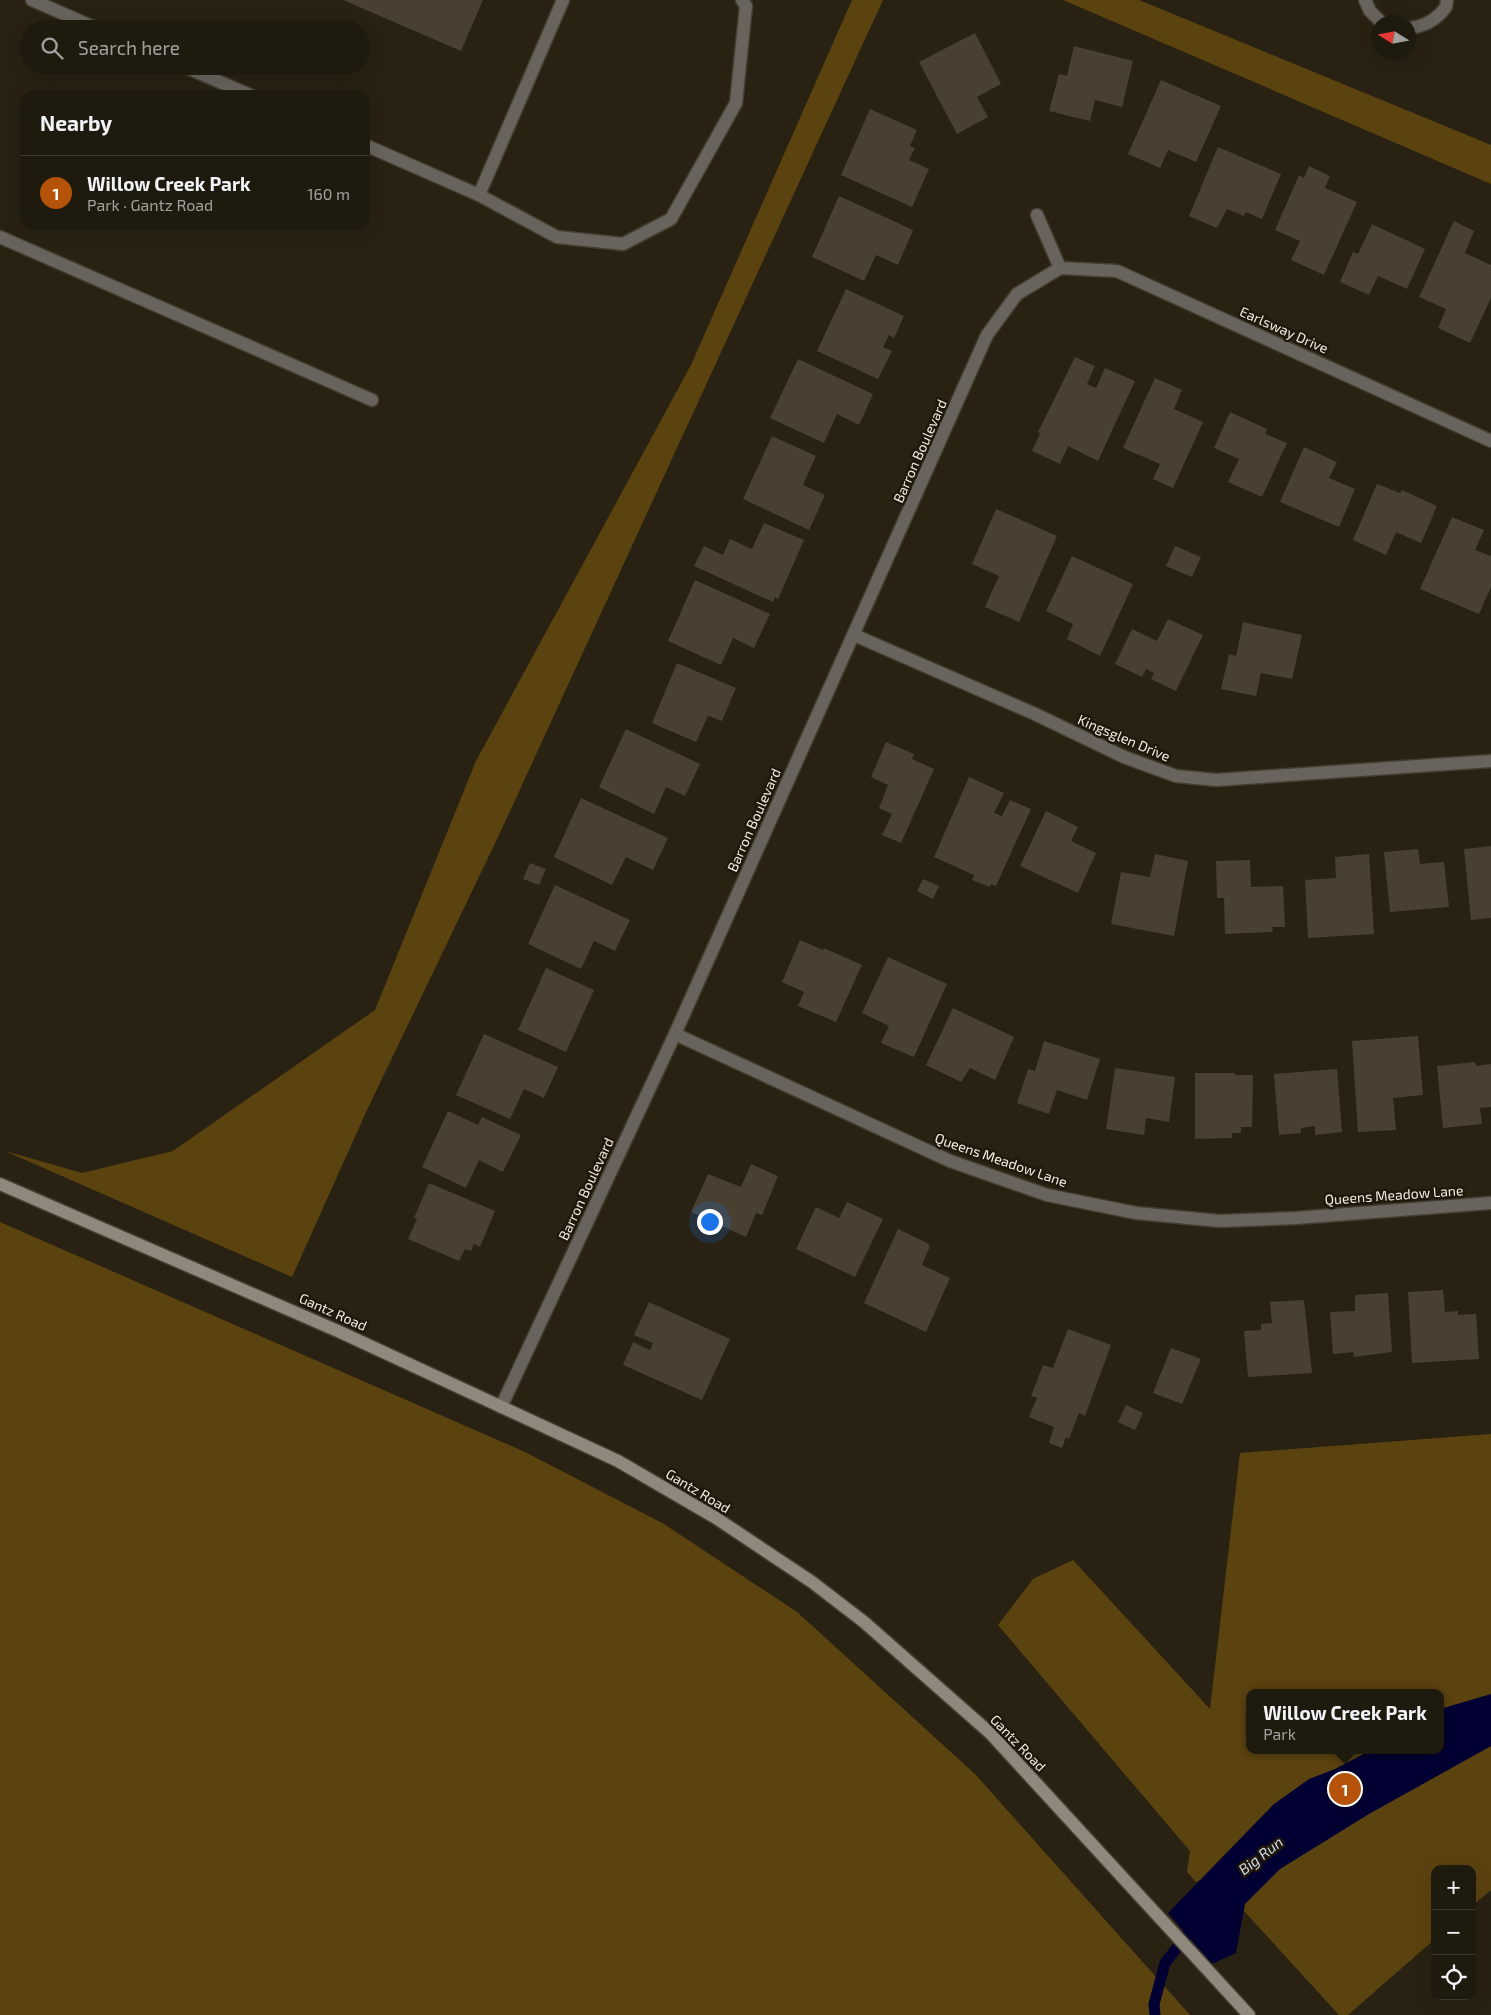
<!DOCTYPE html>
<html lang="en">
<head>
<meta charset="utf-8">
<style>
	body { margin:0; font-family:"Exo 2",sans-serif; background:#272317; color:#f1f3f6 }
	.controls { position:absolute; right:15px; bottom:15px; display:grid; overflow:hidden; border-radius:10px; box-shadow:0 5px 20px #0002 }
	.controls button { width:45px; height:45px; display:grid; place-items:center; padding:0; border:0; border-bottom:1px solid #3c382e; background:#1f1a0e; color:#f1f3f6; font:25px sans-serif }
	.compass { position:absolute; left:1371px; top:15px; width:45px; height:45px; border-radius:50%; background:#1f1a0e; box-shadow:0 5px 20px #0002; rotate:281deg }
	.you { position:absolute; left:709px; top:1221px; width:18px; height:18px; margin:-12px; border:4px solid #fff; border-radius:50%; background:#1a73e8; box-shadow:0 0 0 8px #1a73e833 }
	.badge { display:grid; place-items:center; width:32px; height:32px; border-radius:50%; background:#b45309; color:#fff; font-size:16px; font-weight:700 }
	.pin { position:absolute; translate:-50% -50%; border:2px solid #fff; box-shadow:0 1px 5px #0006 }
	.popup { position:absolute; left:1246px; top:1689px; width:198px; height:65px; box-sizing:border-box; display:grid; place-content:center; border-radius:10px; background:#1f1a0e; filter:drop-shadow(0 1px 4px #0005); font-size:16px; white-space:nowrap; color:#a1a19e }
	.popup b { font-size:19px; color:#f1f3f6 }
	.popup::after { content:''; position:absolute; left:50%; top:100%; margin-left:-10px; border:10px solid transparent; border-top-color:#1f1a0e }
	.list { margin:0; padding:0; list-style:none }
	h2 { display:flex; justify-content:space-between; align-items:center; height:65px; margin:0; padding:0 20px; font-size:21px }
	h2 small { font-size:16px; font-weight:400; color:#a1a19e }
	.list li { display:grid; grid-template-columns:32px 1fr auto; gap:15px; align-items:center; box-sizing:border-box; height:75px; padding:0 20px; border-top:1px solid #3c382e }
	.list b { display:block; font-size:19px; white-space:nowrap }
	.list p { margin:0; font-size:16px; white-space:nowrap; color:#a1a19e }
	.list em { font-size:16px; font-style:normal; color:#a1a19e }
	.icon { flex:none; width:28px; height:28px; fill:none; stroke:currentColor; stroke-width:2; stroke-linecap:round; stroke-linejoin:round }
	.map { position:relative; flex:none; width:1491px; height:2015px; overflow:hidden }
	.search { position:absolute; background:#1f1a0e; box-shadow:0 5px 20px #0002; left:20px; top:20px; width:350px; height:55px; display:flex; align-items:center; gap:12px; box-sizing:border-box; padding:0 18px; border-radius:28px; color:#a1a19e; font-size:19px }
	.panel { position:absolute; background:#1f1a0e; box-shadow:0 5px 20px #0002; left:20px; top:90px; width:350px; height:140px; border-radius:15px }
	.map>svg:first-child { display:block }
</style>
</head>
<body>
<div class="map">
<svg width="1491" height="2015" viewBox="0 0 1491 2015">
	<rect width="100%" height="100%" fill="#292213"/>
	<!-- green -->
	<g fill="#5b4310" fill-rule="evenodd">
		<path d="M852 0H883L499 835 367 1110 292 1277 5 1151 82 1173 173 1151 375 1010 476 761 691 365Z"/>
		<path d="M1063 0H1139L1491 145V184Z"/>
		<path d="M0 1222 525 1452 664 1524 797 1612 975 1774 1190 2015H0Z"/>
		<path d="M1491 1434V1890L1472 1906V1869H1435V1939L1348 2015H1339L1211 1875 1196 1882 1187 1872 1190 1851 998 1625 1033 1579 1073 1560 1210 1709 1240 1453ZM1250 1693H1440V1750H1250Z"/>
	</g>
	<!-- water -->
	<path fill="#020032" d="M1491 1694V1746L1369 1814 1280 1869 1245 1904 1236 1953 1212 1964 1168 1913 1274 1804 1309 1779 1335 1769 1371 1750H1440V1709Z"/>
	<g fill="none" stroke-linecap="round" stroke-linejoin="round">
		<!-- stream -->
		<path stroke="#020032" stroke-width="11" d="M1155 2015 1154 2004 1165 1963 1196 1924"/>
	</g>
	<!-- building -->
	<g fill="#494031">
		<path d="M343 0H483L461 51Z"/>
		<path d="M975 33 1001 84 977 97 988 117 957 134 919 62Z"/>
		<path d="M1074 46 1133 61 1122 107 1095 100 1090 121 1049 111 1059 74 1067 76Z"/>
		<path d="M1161 80 1221 106 1196 162 1168 150 1160 168 1128 154Z"/>
		<path d="M870 109 917 130 910 146 915 148 909 160 929 169 912 207 841 175Z"/>
		<path d="M1218 147 1281 174 1262 219 1246 212 1244 216 1227 209 1217 228 1189 216Z"/>
		<path d="M1309 166 1330 176 1325 188 1357 202 1324 275 1291 260 1300 241 1275 230 1299 175 1304 178Z"/>
		<path d="M839 196 913 230 898 265 876 255 864 281 812 257Z"/>
		<path d="M1454 221 1474 231 1465 253 1491 265V298L1470 343 1438 328 1446 309 1419 297Z"/>
		<path d="M1372 224 1425 249 1407 289 1378 276 1369 295 1340 282 1353 252 1358 254Z"/>
		<path d="M846 289 904 316 894 338 889 335 883 347 892 351 878 379 817 351Z"/>
		<path d="M1075 357 1095 366 1087 384 1096 388 1105 368 1135 381 1098 461 1068 446 1060 464 1032 451 1040 434 1038 432Z"/>
		<path d="M798 359 873 394 859 425 837 414 824 443 770 418Z"/>
		<path d="M1155 378 1182 390 1174 409 1203 422 1173 488 1153 479 1160 464 1123 448Z"/>
		<path d="M1230 412 1267 429 1265 434 1287 443 1262 497 1228 482 1239 459 1214 448Z"/>
		<path d="M772 436 816 456 803 485 825 495 809 530 743 499Z"/>
		<path d="M1304 447 1337 462 1329 478 1355 489 1339 527 1280 502Z"/>
		<path d="M1377 484 1400 493 1402 490 1437 506 1421 543 1396 532 1386 555 1353 540Z"/>
		<path d="M996 509 1057 536 1019 622 985 607 999 576 972 564Z"/>
		<path d="M1452 517 1484 530 1475 550 1491 556V587L1479 614 1420 589Z"/>
		<path d="M764 523 804 540 778 599 775 597 773 602 694 566 704 546 723 555 730 539 752 549Z"/>
		<path d="M1175 546 1201 557 1192 577 1166 566Z"/>
		<path d="M1072 556 1133 584 1100 656 1067 639 1073 624 1046 611Z"/>
		<path d="M695 580 770 614 754 648 733 638 721 665 668 641Z"/>
		<path d="M1168 619 1203 635 1176 691 1151 679 1154 673 1146 669 1142 677 1115 664 1132 629 1157 641Z"/>
		<path d="M1243 622 1302 635 1292 679 1261 673 1256 696 1221 689 1229 654 1236 656Z"/>
		<path d="M677 663 736 688 722 721 708 716 696 742 652 723Z"/>
		<path d="M626 729 700 764 685 796 666 787 654 814 599 787Z"/>
		<path d="M886 742 914 754 912 759 934 769 901 843 882 835 892 814 879 808 888 785 871 777Z"/>
		<path d="M969 777 1004 793 994 813 1002 816 1010 800 1031 809 996 886 991 884 990 887 972 880 974 875 934 857Z"/>
		<path d="M581 798 668 838 653 870 626 857 612 885 554 857Z"/>
		<path d="M1046 811 1078 827 1071 841 1096 853 1078 893 1020 866Z"/>
		<path d="M1491 846V918L1471 920 1464 849Z"/>
		<path d="M1418 849 1420 864 1444 862 1449 907 1390 912 1384 852Z"/>
		<path d="M1155 854 1188 861 1174 936 1111 924 1121 872 1150 877Z"/>
		<path d="M1369 854 1374 934 1308 938 1305 880 1336 878 1335 857Z"/>
		<path d="M1250 860 1251 887 1283 886 1285 927H1272L1273 932 1225 934 1224 898H1217L1216 861Z"/>
		<path d="M530 863 546 869 539 885 523 879Z"/>
		<path d="M923 879 939 886 933 899 917 891Z"/>
		<path d="M555 885 630 920 615 951 594 941 581 969 528 944Z"/>
		<path d="M800 940 823 950 824 948 862 965 836 1022 798 1006 804 992 782 982Z"/>
		<path d="M888 957 947 984 914 1057 881 1043 889 1026 862 1013Z"/>
		<path d="M546 968 594 990 566 1052 518 1030Z"/>
		<path d="M953 1008 1014 1037 995 1080 970 1068 961 1082 926 1065Z"/>
		<path d="M484 1034 558 1067 544 1098 524 1089 510 1119 456 1095Z"/>
		<path d="M1418 1036 1423 1095 1393 1098 1396 1130 1358 1132 1352 1041Z"/>
		<path d="M1044 1041 1100 1059 1087 1100 1057 1090 1049 1114 1017 1103 1028 1069 1035 1071Z"/>
		<path d="M1475 1062 1476 1066 1491 1064V1107L1480 1108 1482 1124 1443 1128 1437 1066Z"/>
		<path d="M1115 1068 1175 1077 1169 1122 1146 1118 1144 1135 1106 1129Z"/>
		<path d="M1337 1069 1342 1132 1315 1135V1126L1301 1128V1133L1279 1135 1274 1074Z"/>
		<path d="M1195 1073H1235V1075H1253L1252 1127H1241V1133H1232V1138L1195 1139Z"/>
		<path d="M448 1111 478 1125 482 1117 521 1135 503 1172 479 1160 466 1188 422 1167Z"/>
		<path d="M751 1164 778 1176 762 1215 756 1213 746 1237 691 1212 708 1174 741 1187Z"/>
		<path d="M429 1183 495 1211 480 1247 474 1244 471 1251 465 1249 459 1261 408 1239 417 1219 414 1218Z"/>
		<path d="M847 1202 883 1219 855 1277 796 1249 816 1207 839 1218Z"/>
		<path d="M898 1229 927 1243 930 1246 922 1265 950 1278 926 1332 864 1303Z"/>
		<path d="M1443 1290 1445 1312 1458 1311V1315L1476 1314 1479 1359 1412 1363 1408 1292Z"/>
		<path d="M1388 1293 1392 1352 1353 1357 1354 1352 1333 1354 1330 1312 1355 1311V1295Z"/>
		<path d="M1304 1300 1312 1373 1248 1377 1244 1331 1261 1330V1324L1272 1323 1270 1302Z"/>
		<path d="M649 1302 730 1339 702 1400 623 1365 633 1342 650 1350 653 1343 634 1335Z"/>
		<path d="M1068 1329 1111 1345 1085 1416 1079 1413 1069 1439 1066 1437 1062 1448 1049 1443 1054 1427 1029 1417 1037 1398 1031 1396 1043 1365 1053 1368Z"/>
		<path d="M1171 1348 1201 1359 1182 1404 1153 1393Z"/>
		<path d="M1126 1405 1143 1413 1135 1430 1118 1422Z"/>
	</g>
	<g fill="none" stroke-linecap="round" stroke-linejoin="round">
		<defs>
			<g id="service">
				<path d="M32 0 98 29"/>
				<path d="M1365 0 1370 11 1381 22"/>
				<path d="M1408 28C1424 27 1437 19 1446 7L1447 0"/>
				<path d="M183 66 250 95"/>
				<path d="M365 145 479 195 563 0"/>
				<path d="M479 195 557 237 623 244 671 219 736 103 746 6 742 0"/>
				<path d="M0 237 372 400"/>
			</g>
			<g id="minor">
				<path d="M1037 215 1060 268"/>
				<path d="M1060 268 1117 271 1491 441"/>
				<path d="M854 635 1035 714 1124 757 1176 776 1216 780 1491 761"/>
				<path d="M675 1034 950 1161 1047 1195 1136 1213 1220 1221 1296 1218 1491 1203"/>
				<path d="M501 1407 675 1034 987 335 1017 294 1060 268"/>
			</g>
			<path id="secondary" d="M0 1184 340 1332 618 1461 716 1518 812 1582 864 1622 990 1733 1249 2015"/>
		</defs>
		<!-- service casing -->
		<use href="#service" stroke="#453e30" stroke-width="15"/>
		<!-- minor casing -->
		<use href="#minor" stroke="#453e30" stroke-width="15"/>
		<!-- secondary casing -->
		<use href="#secondary" stroke="#453e30" stroke-width="15"/>
		<!-- service -->
		<use href="#service" stroke="#68645d" stroke-width="12"/>
		<!-- minor -->
		<use href="#minor" stroke="#68645d" stroke-width="12"/>
		<!-- secondary -->
		<use href="#secondary" stroke="#8f887d" stroke-width="12"/>
	</g>
	<g text-anchor="middle" stroke-width="5" stroke-linejoin="round" paint-order="stroke">
		<!-- street labels -->
		<g font-size="14" fill="#f2ede4" stroke="#20180a">
			<text transform="translate(1284 330) rotate(24)" y="5">Earlsway Drive</text>
			<text transform="translate(920 451) rotate(-66)" y="5">Barron Boulevard</text>
			<text transform="translate(1124 738) rotate(23)" y="5">Kingsglen Drive</text>
			<text transform="translate(754 820) rotate(-66)" y="5">Barron Boulevard</text>
			<text transform="translate(1001 1160) rotate(19)" y="5">Queens Meadow Lane</text>
			<text transform="translate(586 1189) rotate(-65)" y="5">Barron Boulevard</text>
			<text transform="translate(1394 1195) rotate(-4)" y="5">Queens Meadow Lane</text>
			<text transform="translate(333 1312) rotate(24)" y="5">Gantz Road</text>
			<text transform="translate(698 1491) rotate(31)" y="5">Gantz Road</text>
			<text transform="translate(1018 1743) rotate(46)" y="5">Gantz Road</text>
		</g>
		<!-- water labels -->
		<g font-size="15" font-style="italic" fill="#d0d9ee" stroke="#20180a">
			<text transform="translate(1261 1856) rotate(-38)" y="5">Big Run</text>
		</g>
	</g>
</svg>
<div class="controls">
<button>+</button>
<button>−</button>
<button><svg class="icon" aria-label="locate" viewBox="0 0 24 24"><circle cx="12" cy="12" r="6"/><path d="M12 2v4M12 18v4M2 12h4M18 12h4"/></svg></button>
</div>
<svg class="compass" viewBox="-18 -18 36 36"><path d="M0-13l5 13h-10z" fill="#e53935"/><path d="M0 13l5-13h-10z" fill="#a1a19e"/></svg>
<div class="you"></div>
<div class="pin badge" style="left:1345px;top:1789px">1</div>
<div class="popup"><b>Willow Creek Park</b>Park</div>
<div class="search"><svg class="icon" aria-label="search" viewBox="0 0 24 24"><circle cx="10" cy="10" r="6"/><path d="M15 15l6 6"/></svg>Search here</div>
<section class="panel">
<h2>Nearby<small></small></h2>
<ul class="list">
<li><span class="badge">1</span><div><b>Willow Creek Park</b><p>Park · Gantz Road</p></div><em>160 m</em></li>
</ul>
</section>
</div>
</body>
</html>
